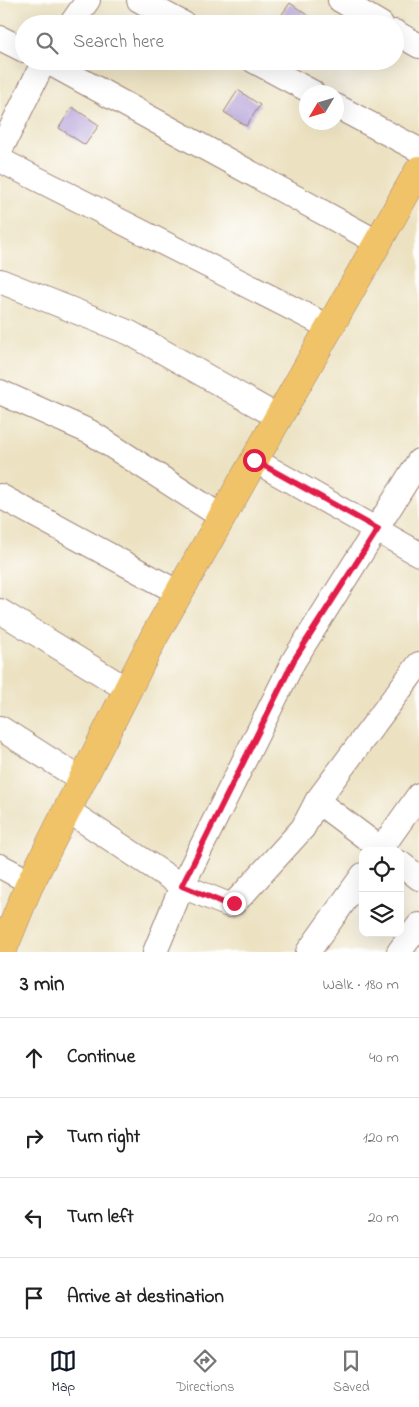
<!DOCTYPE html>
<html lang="en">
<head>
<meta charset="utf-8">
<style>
	body { margin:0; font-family:"Indie Flower",sans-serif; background:#f6f6f6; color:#222 }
	.controls { position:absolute; right:15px; bottom:15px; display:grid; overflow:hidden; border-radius:10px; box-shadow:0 5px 20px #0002 }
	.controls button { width:45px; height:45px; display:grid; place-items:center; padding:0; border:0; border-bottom:1px solid #e0e0e0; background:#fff; color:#222; font:25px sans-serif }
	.compass { position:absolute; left:299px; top:85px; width:45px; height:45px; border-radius:50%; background:#fff; box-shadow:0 5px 20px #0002; rotate:232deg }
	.stop { position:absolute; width:15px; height:15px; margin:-11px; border:4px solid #e11d48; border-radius:50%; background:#fff }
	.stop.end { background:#e11d48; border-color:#fff; box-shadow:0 1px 5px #0008 }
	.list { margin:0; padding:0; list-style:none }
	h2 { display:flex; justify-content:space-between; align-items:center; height:65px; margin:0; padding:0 20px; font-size:21px }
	h2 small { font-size:16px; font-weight:400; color:#767676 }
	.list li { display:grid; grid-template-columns:32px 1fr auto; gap:15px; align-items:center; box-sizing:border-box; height:80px; padding:0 20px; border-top:1px solid #e0e0e0 }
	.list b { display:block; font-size:19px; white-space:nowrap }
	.list em { font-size:16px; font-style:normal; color:#767676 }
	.icon { flex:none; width:28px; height:28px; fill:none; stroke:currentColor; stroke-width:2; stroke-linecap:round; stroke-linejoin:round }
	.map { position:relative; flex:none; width:419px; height:952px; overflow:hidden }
	.search { position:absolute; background:#fff; box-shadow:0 5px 20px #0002; left:15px; right:15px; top:15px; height:55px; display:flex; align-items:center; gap:12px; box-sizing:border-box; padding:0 18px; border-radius:28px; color:#767676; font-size:19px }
	.sheet { height:385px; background:#fff }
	nav { display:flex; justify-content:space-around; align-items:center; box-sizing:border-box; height:70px; border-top:1px solid #e0e0e0; background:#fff; font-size:14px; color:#767676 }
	nav a { display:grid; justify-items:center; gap:2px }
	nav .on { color:#111827 }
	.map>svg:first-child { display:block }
</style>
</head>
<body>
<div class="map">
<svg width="419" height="952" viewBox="0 0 419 952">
	<rect width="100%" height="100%" fill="#fff"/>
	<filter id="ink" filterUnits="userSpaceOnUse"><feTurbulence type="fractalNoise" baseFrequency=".02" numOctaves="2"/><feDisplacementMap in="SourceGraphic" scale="10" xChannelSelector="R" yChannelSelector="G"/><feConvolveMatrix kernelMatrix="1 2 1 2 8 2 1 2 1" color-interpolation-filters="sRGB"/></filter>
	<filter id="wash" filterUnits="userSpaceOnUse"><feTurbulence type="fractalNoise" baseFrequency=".0096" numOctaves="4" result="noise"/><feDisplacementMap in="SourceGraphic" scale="20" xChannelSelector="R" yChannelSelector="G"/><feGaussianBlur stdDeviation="1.12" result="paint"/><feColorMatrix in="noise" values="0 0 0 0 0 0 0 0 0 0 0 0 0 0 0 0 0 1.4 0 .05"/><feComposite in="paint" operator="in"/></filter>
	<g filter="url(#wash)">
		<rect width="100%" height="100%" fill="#ece2c2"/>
		<g id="blocks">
			<!-- building -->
			<g fill="#b4a0d7">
				<path d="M290 3 320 24H275Z"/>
				<path d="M238 90 260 105 246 126 224 112Z"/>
				<path d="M72 107 99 125 85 145 59 128Z"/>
			</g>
		</g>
	</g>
	<g filter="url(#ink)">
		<use href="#blocks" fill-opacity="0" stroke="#9b8076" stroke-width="1"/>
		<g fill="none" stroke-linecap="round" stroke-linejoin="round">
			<defs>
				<g id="street">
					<path d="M139 0 184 24"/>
					<path d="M340 0 381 24"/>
					<path d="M71 24 88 0"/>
					<path d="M395 32 419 46"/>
					<path d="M0 38 24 50"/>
					<path d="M46 61 377 242"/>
					<path d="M254 61 312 92"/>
					<path d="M336 106 419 150"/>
					<path d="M0 151 44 61"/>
					<path d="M0 160 329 327"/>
					<path d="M0 281 130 333 278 417"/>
					<path d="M0 392 90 432 222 517"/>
					<path d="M254 460 419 554"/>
					<path d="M0 496 179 593"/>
					<path d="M0 611 128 690"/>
					<path d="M0 728 82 780"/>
					<path d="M317 801 419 664"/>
					<path d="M67 810 182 886 229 905 234 903 243 894 303 828 317 801 381 849 380 851"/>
					<path d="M384 851 381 849 419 795"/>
					<path d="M400 863 419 878"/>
					<path d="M0 866 32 883"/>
					<path d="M155 952 182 886 294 660 419 461"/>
					<path d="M308 952 363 875"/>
					<path d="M399 952 419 925"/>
				</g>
				<path id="highway" d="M2 952 28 888 155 635 419 170"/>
			</defs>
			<!-- street casing -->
			<use href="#street" stroke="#9b8076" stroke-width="26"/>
			<!-- highway casing -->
			<use href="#highway" stroke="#9b8076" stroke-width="29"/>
			<!-- street -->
			<use href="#street" stroke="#fff" stroke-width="24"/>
			<!-- highway -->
			<use href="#highway" stroke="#f1c369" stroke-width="28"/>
		</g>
	</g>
	<g fill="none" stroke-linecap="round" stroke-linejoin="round" filter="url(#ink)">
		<!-- route -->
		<path stroke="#e11d48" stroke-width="6" d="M234 903H224L182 886 294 660 378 529 254 460"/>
	</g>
</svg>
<div class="controls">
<button><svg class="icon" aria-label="locate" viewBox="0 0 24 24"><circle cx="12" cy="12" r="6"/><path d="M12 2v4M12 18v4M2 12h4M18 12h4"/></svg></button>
<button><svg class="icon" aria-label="layers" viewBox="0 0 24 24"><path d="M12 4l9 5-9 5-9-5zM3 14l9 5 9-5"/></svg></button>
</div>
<svg class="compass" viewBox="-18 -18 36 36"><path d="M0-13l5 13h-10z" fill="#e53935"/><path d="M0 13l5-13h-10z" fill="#767676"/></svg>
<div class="stop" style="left:254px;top:460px"></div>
<div class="stop end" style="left:234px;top:903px"></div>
<div class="search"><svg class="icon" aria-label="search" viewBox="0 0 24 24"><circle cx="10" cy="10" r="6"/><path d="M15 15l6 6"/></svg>Search here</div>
</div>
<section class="sheet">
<h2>3 min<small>Walk · 180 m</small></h2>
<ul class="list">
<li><svg class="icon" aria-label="ahead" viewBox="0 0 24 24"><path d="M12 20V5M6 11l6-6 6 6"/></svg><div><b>Continue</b></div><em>40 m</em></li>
<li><svg class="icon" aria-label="right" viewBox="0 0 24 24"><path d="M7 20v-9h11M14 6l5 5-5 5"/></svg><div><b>Turn right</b></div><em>120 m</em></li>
<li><svg class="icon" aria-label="left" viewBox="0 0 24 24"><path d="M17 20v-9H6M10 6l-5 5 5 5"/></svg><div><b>Turn left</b></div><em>20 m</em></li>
<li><svg class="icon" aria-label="arrive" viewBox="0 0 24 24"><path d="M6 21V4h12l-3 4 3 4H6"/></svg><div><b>Arrive at destination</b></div></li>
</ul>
</section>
<nav>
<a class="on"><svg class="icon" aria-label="map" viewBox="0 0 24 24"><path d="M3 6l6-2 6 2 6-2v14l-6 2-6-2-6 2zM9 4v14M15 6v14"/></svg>Map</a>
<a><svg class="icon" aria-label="directions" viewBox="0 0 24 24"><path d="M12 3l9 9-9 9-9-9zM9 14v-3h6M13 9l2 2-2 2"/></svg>Directions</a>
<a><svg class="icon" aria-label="saved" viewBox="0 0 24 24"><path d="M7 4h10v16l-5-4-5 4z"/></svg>Saved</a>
</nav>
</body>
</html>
